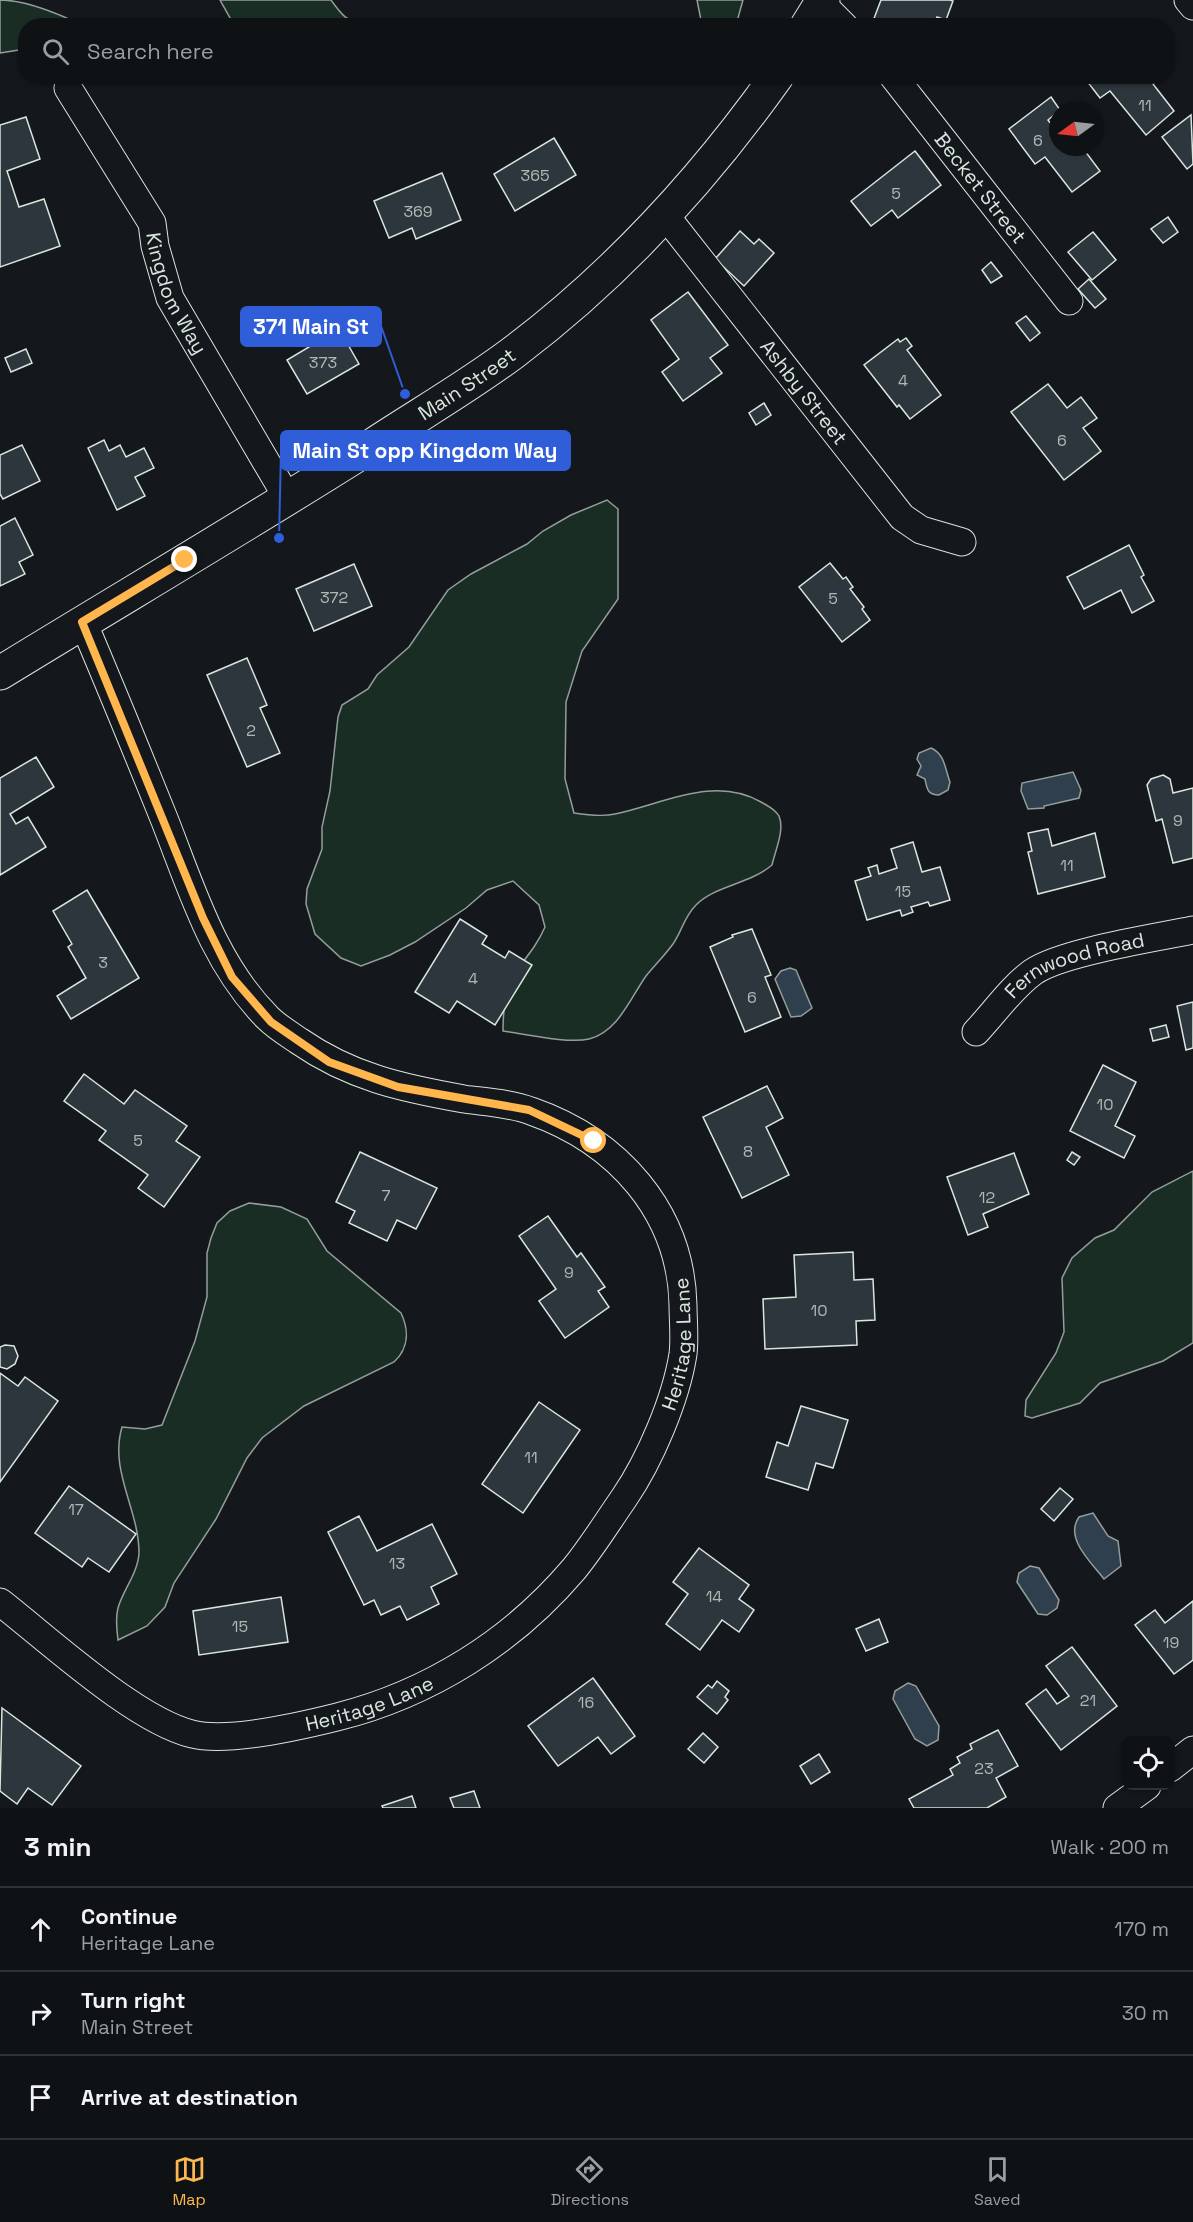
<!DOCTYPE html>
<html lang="en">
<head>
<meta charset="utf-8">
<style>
	body { margin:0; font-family:"Space Grotesk",sans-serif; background:#1d2022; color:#f1f3f6 }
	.controls { position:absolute; right:18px; bottom:18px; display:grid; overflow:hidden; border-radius:12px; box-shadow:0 2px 4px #0004 }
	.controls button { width:54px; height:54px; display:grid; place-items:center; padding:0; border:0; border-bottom:2px solid #2f3234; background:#0f1215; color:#f1f3f6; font:30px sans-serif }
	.compass { position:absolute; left:1049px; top:102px; width:54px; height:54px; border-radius:50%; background:#0f1215; box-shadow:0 2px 4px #0004; rotate:255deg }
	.stop { position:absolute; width:18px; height:18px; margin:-14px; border:4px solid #ffb74d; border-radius:50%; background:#fff }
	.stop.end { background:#ffb74d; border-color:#fff; box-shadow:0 2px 6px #0008 }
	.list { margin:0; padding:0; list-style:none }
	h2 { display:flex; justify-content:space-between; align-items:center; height:78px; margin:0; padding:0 24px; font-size:26px }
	h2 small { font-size:20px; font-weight:400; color:#9b9ea0 }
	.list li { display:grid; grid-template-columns:39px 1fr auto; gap:18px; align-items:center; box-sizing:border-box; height:84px; padding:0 24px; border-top:2px solid #2f3234 }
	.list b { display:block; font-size:22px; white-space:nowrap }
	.list p { margin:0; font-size:20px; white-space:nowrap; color:#9b9ea0 }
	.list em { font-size:20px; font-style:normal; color:#9b9ea0 }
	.icon { flex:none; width:33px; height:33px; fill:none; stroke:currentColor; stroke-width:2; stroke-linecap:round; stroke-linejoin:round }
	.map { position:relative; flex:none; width:1193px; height:1808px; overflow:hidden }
	.search { position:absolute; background:#0f1215; box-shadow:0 2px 4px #0004; left:18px; right:18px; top:18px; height:66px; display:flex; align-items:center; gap:15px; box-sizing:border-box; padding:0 21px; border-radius:24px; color:#9b9ea0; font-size:22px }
	.sheet { height:330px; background:#0f1215 }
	nav { display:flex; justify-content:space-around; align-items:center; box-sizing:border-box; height:84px; border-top:2px solid #2f3234; background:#0f1215; font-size:16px; color:#9b9ea0 }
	nav a { display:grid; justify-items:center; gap:3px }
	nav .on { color:#ffb74d }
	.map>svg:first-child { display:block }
</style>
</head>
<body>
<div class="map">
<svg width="1193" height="1808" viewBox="0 0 1193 1808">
	<rect width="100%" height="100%" fill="#14181c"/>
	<!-- green -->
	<g fill="#1a2d24" stroke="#939e99" stroke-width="1.5">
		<path d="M0 0C26 0 59 14 82 25L26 26 25 49 0 53Z"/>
		<path d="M220 0H331C341 14 347 22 364 25H234Z"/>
		<path d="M697 0H743L736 25H702Z"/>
		<path d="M607 500 618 509V599L582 651 566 702 565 779 574 813C587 815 602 817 615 814 663 804 714 775 761 802 768 806 775 809 779 816 785 830 775 851 772 865 750 884 714 886 696 905 684 917 682 931 673 944 665 955 655 965 646 976 631 997 618 1032 589 1039 568 1044 526 1034 503 1031 503 1012 505 987 516 971 528 955 537 945 545 927L539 905 513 881 487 890 466 908 415 942 390 955 361 966 341 958 315 934 306 904 307 889 322 849V827L330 791 338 717 342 705 368 689 377 675 409 647 448 590 471 574 527 544 543 531 571 515Z"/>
		<path d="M1193 1171V1343L1163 1361 1100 1383 1080 1403 1032 1418 1025 1416 1026 1400 1056 1353 1064 1332 1062 1278 1072 1258 1095 1238 1114 1230 1152 1192Z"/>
		<path d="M249 1203 281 1207 307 1219 327 1251 401 1313C409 1330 409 1348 394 1362L304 1406 262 1438 247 1458 216 1519 174 1583 165 1607 147 1626 118 1640C117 1630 115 1619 118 1608 123 1590 138 1573 139 1553 139 1509 109 1471 122 1427L145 1429 162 1425 195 1341 207 1297V1253L211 1238 217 1223 230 1211Z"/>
	</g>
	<!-- water -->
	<g fill="#2f3f4d" stroke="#939e99" stroke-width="1.5">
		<path d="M931 748C945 754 945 769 950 782L948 790 939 795C927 795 927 788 925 779L917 775 921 766 917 759 919 753Z"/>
		<path d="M1073 772 1081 790 1079 798 1044 806V808L1028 809 1021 791 1022 783Z"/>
		<path d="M790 968 796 970 812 1008 801 1016 791 1017 775 979 781 971Z"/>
		<path d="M1093 1513 1108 1536 1118 1541 1121 1566 1104 1579C1091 1562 1064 1538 1079 1517Z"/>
		<path d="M1030 1566 1039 1568 1059 1600 1057 1608 1047 1615 1038 1614 1017 1582 1019 1573Z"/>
		<path d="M908 1683 916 1686 939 1726 938 1740 927 1746 915 1739 893 1699 895 1691Z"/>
	</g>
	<!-- building -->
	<g fill="#2c363c" stroke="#d8e6dc" stroke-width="1.5">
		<path d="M881 0H950L953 1 946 20 937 17 933 26H885L873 21Z"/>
		<path d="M1083 76H1153L1156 81 1153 84 1174 111 1146 135 1110 91 1100 98Z"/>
		<path d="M1051 97 1060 110 1048 120 1058 133V147H1082L1100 171 1072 192 1045 157 1035 164 1009 129Z"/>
		<path d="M1191 115 1193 164 1187 169 1162 137Z"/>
		<path d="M26 117 40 159 7 171 19 207 44 199 60 246 0 267V125Z"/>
		<path d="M554 138 576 175 515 211 494 174Z"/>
		<path d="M915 151 941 185 898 218 892 210 871 226 851 201Z"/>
		<path d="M442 173 461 220 416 239 412 228 389 238 374 201Z"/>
		<path d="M1168 217 1178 232 1163 243 1151 229Z"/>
		<path d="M740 231 754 244 759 239 774 253 744 286 715 259Z"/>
		<path d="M1093 232 1116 260 1092 280 1068 252Z"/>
		<path d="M991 262 1002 276 991 283 982 270Z"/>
		<path d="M1089 279 1106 299 1095 308 1078 289Z"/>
		<path d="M688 292 728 345 710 358 722 373 683 401 662 372 679 359 651 320Z"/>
		<path d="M1026 316 1040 333 1030 341 1016 323Z"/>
		<path d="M339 329 359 364 307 394 287 360Z"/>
		<path d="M906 338 912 346 907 350 941 395 910 419 899 405 897 407 864 365 898 339 900 342Z"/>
		<path d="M26 349 32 363 11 372 5 358Z"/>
		<path d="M1048 384 1067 408 1081 397 1097 418 1083 428 1101 451 1064 480 1011 412Z"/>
		<path d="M764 403 771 415 756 425 749 413Z"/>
		<path d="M104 440 109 451 120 445 126 457 144 448 154 468 135 477 145 496 117 510 88 448Z"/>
		<path d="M22 445 40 481 3 499 0 494V455Z"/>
		<path d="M15 518 33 555 19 562 25 574 0 586V526Z"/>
		<path d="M1129 545 1144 575 1141 577 1154 601 1132 613 1121 590 1084 609 1067 577Z"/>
		<path d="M830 563 843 579 846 577 853 587 850 589 864 607 862 609 870 620 842 642 799 587Z"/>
		<path d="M354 564 372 606 314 631 296 589Z"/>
		<path d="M247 658 267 705 260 708 280 753 247 767 207 675Z"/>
		<path d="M36 757 54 787 10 814 16 824 28 817 46 847 0 875V778Z"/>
		<path d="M1163 775 1170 779 1173 793 1193 788V858L1173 863 1162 819 1156 821 1147 785 1151 779Z"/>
		<path d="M1048 829 1052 846 1095 833 1105 877 1038 894 1028 852 1032 851 1028 833Z"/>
		<path d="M913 842 922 872 940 867 950 900 930 906 928 902 911 907 913 912 902 916 900 910 867 920 855 881 871 876 868 868 877 865 879 874 897 868 891 849Z"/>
		<path d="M87 890 139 978 71 1019 57 996 86 978 68 947 72 944 53 911Z"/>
		<path d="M460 919 487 936 482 944 505 958 509 951 532 965 495 1025 457 1001 449 1013 415 992Z"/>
		<path d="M752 929 771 975 765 977 781 1017 745 1032 710 947 733 937 732 935Z"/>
		<path d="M1193 1002V1048L1186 1050 1177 1006Z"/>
		<path d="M1166 1025 1169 1037 1153 1041 1150 1029Z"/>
		<path d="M1103 1065 1136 1082 1115 1126 1135 1136 1124 1158 1070 1131Z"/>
		<path d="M84 1074 124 1104 135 1090 187 1126 176 1141 200 1157 164 1207 138 1188 148 1175 99 1140 106 1131 64 1101Z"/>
		<path d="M767 1086 783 1118 766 1127 789 1175 742 1198 703 1117Z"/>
		<path d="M360 1152 437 1188 416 1229 397 1220 387 1241 349 1223 355 1211 336 1202Z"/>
		<path d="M1072 1152 1080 1157 1074 1165 1067 1160Z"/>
		<path d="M1014 1153 1029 1194 983 1214 988 1227 968 1235 947 1177Z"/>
		<path d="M548 1216 577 1257 581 1253 605 1287 598 1291 609 1307 565 1338 539 1301 556 1289 519 1236Z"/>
		<path d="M853 1252 854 1280 873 1279 875 1320 856 1321 857 1345 765 1349 763 1299 796 1297 794 1255Z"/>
		<path d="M5 1345 14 1346 18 1356 15 1364 7 1369 0 1367V1347Z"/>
		<path d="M0 1373 18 1386 25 1377 58 1401 0 1482Z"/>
		<path d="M539 1402 580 1430 523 1513 482 1484Z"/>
		<path d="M801 1406 848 1420 833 1468 816 1463 808 1490 766 1477 777 1442 788 1446Z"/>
		<path d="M69 1486 136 1534 109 1572 88 1558 82 1567 35 1533Z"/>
		<path d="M1060 1488 1073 1499 1054 1521 1041 1509Z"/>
		<path d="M359 1516 377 1551 432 1524 457 1574 431 1587 439 1604 407 1620 400 1606 381 1615 374 1600 364 1605 328 1532Z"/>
		<path d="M699 1548 749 1585 739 1599 754 1610 739 1632 722 1620 700 1650 666 1624 688 1594 673 1582Z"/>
		<path d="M281 1597 288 1642 199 1655 193 1611Z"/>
		<path d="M1193 1601V1660L1174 1674 1135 1625 1155 1610 1165 1623Z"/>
		<path d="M879 1619 888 1642 866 1651 856 1629Z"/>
		<path d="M1072 1647 1117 1706 1061 1750 1026 1704 1046 1689 1057 1704 1069 1696 1046 1666Z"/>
		<path d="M593 1678 635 1736 611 1754 598 1737 558 1766 528 1726Z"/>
		<path d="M717 1681 729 1691 725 1697 728 1700 717 1714 697 1697 708 1685 712 1688Z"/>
		<path d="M2 1708 81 1766 52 1805 28 1788 17 1804 0 1791Z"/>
		<path d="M998 1730 1018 1766 996 1778 1006 1797 987 1808H914L909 1799 953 1775 950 1769 960 1763 957 1757 972 1749 970 1744Z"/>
		<path d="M703 1733 718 1747 704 1763 688 1749Z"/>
		<path d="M819 1754 830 1772 811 1784 800 1766Z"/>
		<path d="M474 1791 480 1808H454L450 1798Z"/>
		<path d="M412 1796 416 1808H383L382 1806Z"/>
	</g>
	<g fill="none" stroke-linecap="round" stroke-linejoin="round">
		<defs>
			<g id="street">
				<path d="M1188 0 1193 6"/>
				<path d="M821 3 844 26"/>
				<path id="s1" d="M893 76 1069 301"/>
				<path id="s2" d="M68 88 152 223 155 246 170 298 288 499"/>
				<path id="s3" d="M665 215 902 517 921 530 962 542"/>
				<path id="s4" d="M976 1032C994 1013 1012 987 1033 972 1062 952 1155 938 1193 930"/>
				<path id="s5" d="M0 1602C49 1640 135 1720 192 1734 228 1743 301 1726 337 1717 429 1694 512 1642 574 1569 592 1547 608 1521 624 1498 650 1460 676 1399 683 1354 685 1338 683 1320 683 1305 681 1211 617 1141 531 1111 510 1103 485 1102 464 1099 402 1088 351 1077 299 1041 289 1034 277 1027 268 1018 214 964 192 890 165 821 138 754 111 688 83 622"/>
				<path d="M1170 1768 1193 1750"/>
				<path d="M1117 1808 1147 1786"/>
			</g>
			<g id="secondary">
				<path d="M807 26 823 0"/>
				<path id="s6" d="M0 673C124 597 250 523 373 445 420 414 469 386 514 352 616 275 703 180 777 76"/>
			</g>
		</defs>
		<!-- street casing -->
		<use href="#street" stroke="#d8e6dc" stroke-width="29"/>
		<!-- secondary casing -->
		<use href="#secondary" stroke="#d8e6dc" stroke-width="35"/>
		<!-- street -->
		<use href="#street" stroke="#14181c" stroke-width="27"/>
		<!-- secondary -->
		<use href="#secondary" stroke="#14181c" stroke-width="33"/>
	</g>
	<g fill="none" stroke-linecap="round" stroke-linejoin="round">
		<!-- route -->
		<path stroke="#ffb74d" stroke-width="8" d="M185 560 82 622 203 918 232 977 271 1022 329 1062 398 1087 529 1110 594 1141"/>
	</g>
	<g text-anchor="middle" stroke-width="4.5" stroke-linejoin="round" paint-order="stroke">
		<!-- number labels -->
		<g font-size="16" fill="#adbab4">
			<text x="1145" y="111">11</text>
			<text x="1038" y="146">6</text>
			<text x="535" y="181">365</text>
			<text x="896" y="199">5</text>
			<text x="418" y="217">369</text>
			<text x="323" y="368">373</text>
			<text x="903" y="386">4</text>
			<text x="1062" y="446">6</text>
			<text x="334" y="603">372</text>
			<text x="833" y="604">5</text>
			<text x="251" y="736">2</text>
			<text x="1178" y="826">9</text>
			<text x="1067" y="871">11</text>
			<text x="903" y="897">15</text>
			<text x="103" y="968">3</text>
			<text x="473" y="984">4</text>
			<text x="752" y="1003">6</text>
			<text x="1105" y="1110">10</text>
			<text x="138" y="1146">5</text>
			<text x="748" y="1157">8</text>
			<text x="386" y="1201">7</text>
			<text x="987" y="1203">12</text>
			<text x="569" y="1278">9</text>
			<text x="819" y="1316">10</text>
			<text x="531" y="1463">11</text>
			<text x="76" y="1515">17</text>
			<text x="397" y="1569">13</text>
			<text x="714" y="1602">14</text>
			<text x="240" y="1632">15</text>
			<text x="1171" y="1648">19</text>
			<text x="1088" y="1706">21</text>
			<text x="586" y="1708">16</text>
			<text x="984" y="1774">23</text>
		</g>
		<!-- street labels -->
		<g font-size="20" fill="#d8e6dc" stroke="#14181c">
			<text dy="7" stroke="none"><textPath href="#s1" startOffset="142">Becket Street</textPath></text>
			<text dy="7" stroke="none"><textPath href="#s2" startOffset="234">Kingdom Way</textPath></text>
			<text dy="7" stroke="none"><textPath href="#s6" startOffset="549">Main Street</textPath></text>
			<text dy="7" stroke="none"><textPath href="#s3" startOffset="225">Ashby Street</textPath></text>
			<text dy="7" stroke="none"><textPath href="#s4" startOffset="124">Fernwood Road</textPath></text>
			<text dy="7" stroke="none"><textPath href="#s5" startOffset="918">Heritage Lane</textPath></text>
			<text dy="7" stroke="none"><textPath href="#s5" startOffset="416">Heritage Lane</textPath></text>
		</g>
	</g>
	<!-- callouts -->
	<path fill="none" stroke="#305dd8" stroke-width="2" d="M405 394L381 326M279 538L281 451"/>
	<g fill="#305dd8" stroke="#14181c" stroke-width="2">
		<circle cx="405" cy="394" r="6"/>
		<circle cx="279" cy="538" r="6"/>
	</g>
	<g fill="#305dd8" stroke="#305dd8" stroke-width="2">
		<rect x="241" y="307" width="140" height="39" rx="6"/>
		<rect x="281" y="431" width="289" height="39" rx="6"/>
	</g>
	<g font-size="21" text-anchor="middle" font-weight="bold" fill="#fff">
		<text x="311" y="334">371 Main St</text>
		<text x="425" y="458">Main St opp Kingdom Way</text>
	</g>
</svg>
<div class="controls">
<button><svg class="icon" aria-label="locate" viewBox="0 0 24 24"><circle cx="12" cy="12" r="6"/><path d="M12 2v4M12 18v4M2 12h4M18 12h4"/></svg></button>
</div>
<svg class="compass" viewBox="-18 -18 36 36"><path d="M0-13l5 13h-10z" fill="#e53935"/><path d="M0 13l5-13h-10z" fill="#9b9ea0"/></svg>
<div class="stop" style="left:594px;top:1141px"></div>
<div class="stop end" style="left:185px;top:560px"></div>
<div class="search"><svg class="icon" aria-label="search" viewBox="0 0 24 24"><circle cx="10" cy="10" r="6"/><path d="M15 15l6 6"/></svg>Search here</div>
</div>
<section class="sheet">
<h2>3 min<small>Walk · 200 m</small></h2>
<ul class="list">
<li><svg class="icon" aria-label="ahead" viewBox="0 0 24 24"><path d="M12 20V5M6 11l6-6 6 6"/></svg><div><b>Continue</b><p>Heritage Lane</p></div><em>170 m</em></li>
<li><svg class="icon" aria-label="right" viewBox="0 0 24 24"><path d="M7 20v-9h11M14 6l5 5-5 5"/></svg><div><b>Turn right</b><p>Main Street</p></div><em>30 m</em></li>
<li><svg class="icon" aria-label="arrive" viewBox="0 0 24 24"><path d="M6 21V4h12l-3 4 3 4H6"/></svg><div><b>Arrive at destination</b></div></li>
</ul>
</section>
<nav>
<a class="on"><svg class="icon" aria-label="map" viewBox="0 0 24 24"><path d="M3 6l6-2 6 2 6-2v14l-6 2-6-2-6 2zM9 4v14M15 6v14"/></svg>Map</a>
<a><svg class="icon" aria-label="directions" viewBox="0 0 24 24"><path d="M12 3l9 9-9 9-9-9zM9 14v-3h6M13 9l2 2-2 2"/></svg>Directions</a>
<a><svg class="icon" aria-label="saved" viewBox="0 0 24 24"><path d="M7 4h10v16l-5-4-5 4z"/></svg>Saved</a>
</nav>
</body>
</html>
